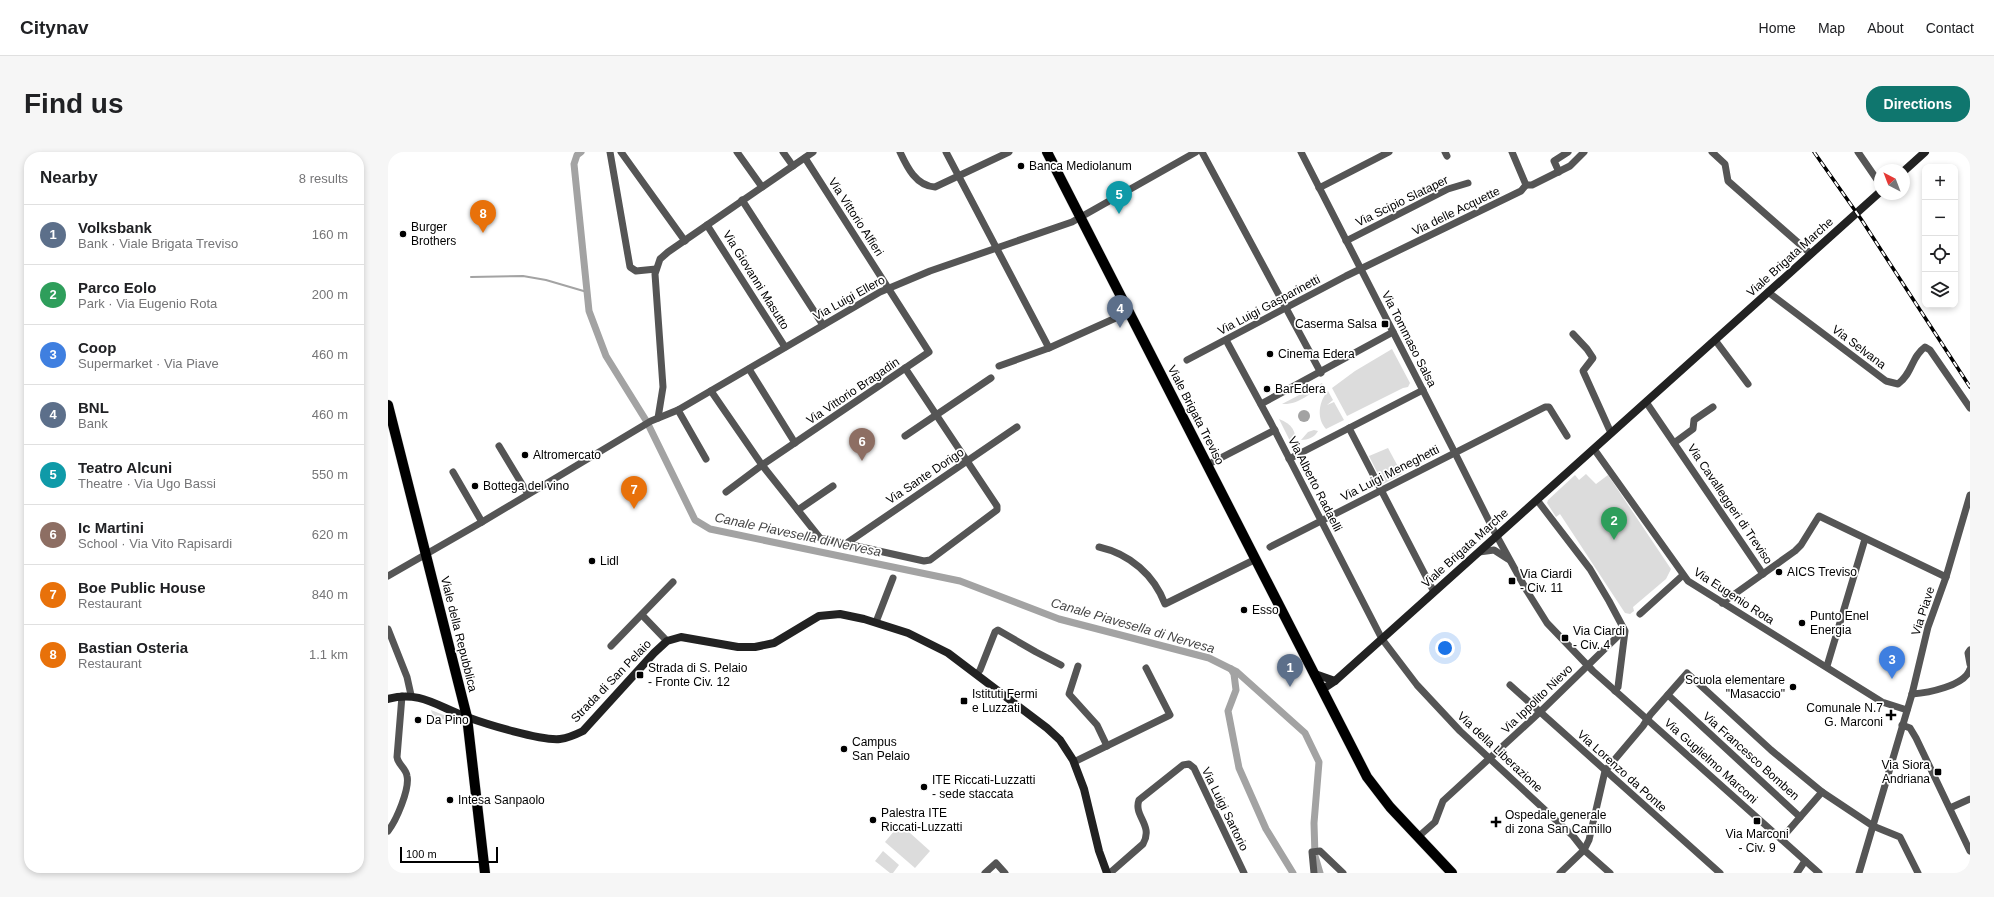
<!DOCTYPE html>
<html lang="en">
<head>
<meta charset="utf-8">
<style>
	body { margin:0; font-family:Arial,sans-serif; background:#f6f6f6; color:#202124 }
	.controls { position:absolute; right:12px; top:12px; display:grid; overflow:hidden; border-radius:8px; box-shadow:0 2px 6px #0003 }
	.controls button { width:36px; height:36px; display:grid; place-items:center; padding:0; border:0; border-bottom:1px solid #e0e0e0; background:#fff; color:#202124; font:20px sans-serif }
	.compass { position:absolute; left:1486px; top:12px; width:36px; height:36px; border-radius:50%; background:#fff; box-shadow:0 2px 6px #0003; rotate:318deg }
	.scale { position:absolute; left:12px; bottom:10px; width:98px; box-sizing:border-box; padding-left:4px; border:2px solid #000; border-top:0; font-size:11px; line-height:14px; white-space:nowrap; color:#000; -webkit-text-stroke:3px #fff; paint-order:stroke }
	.you { position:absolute; left:1057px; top:496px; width:14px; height:14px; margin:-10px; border:3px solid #fff; border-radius:50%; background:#1a73e8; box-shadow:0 0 0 6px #1a73e833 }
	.badge { display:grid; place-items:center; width:26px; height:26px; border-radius:50%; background:#0f766e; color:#fff; font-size:13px; font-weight:700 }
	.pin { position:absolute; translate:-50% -33px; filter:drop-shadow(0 1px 2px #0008) }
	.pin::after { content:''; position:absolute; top:21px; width:14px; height:12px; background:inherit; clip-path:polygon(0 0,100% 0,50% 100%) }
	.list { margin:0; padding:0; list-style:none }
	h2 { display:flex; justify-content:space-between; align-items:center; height:52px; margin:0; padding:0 16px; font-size:17px }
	h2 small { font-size:13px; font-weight:400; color:#757577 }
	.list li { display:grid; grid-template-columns:26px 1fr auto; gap:12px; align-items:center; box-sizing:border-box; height:60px; padding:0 16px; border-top:1px solid #e0e0e0 }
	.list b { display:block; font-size:15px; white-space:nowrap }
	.list p { margin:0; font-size:13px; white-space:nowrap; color:#757577 }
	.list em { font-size:13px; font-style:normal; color:#757577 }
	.icon { flex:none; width:22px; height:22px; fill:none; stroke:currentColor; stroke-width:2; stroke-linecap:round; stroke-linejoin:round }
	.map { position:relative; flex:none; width:1582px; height:721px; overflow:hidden; border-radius:16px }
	header { display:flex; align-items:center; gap:24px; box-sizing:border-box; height:56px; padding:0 20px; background:#fff; border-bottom:1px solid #e0e0e0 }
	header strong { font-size:19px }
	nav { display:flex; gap:22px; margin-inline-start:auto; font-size:14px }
	.intro { display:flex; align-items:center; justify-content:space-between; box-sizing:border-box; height:96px; padding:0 24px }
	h1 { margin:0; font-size:28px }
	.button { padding:10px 18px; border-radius:16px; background:#0f766e; color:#fff; font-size:14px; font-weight:700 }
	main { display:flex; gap:24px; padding:0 24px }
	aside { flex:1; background:#fff; border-radius:16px; box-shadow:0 2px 6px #0003 }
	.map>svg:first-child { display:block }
</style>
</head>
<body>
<header>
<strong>Citynav</strong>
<nav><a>Home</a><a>Map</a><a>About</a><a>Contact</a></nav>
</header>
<div class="intro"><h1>Find us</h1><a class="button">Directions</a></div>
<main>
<aside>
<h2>Nearby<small>8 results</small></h2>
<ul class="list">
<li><span class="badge" style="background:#5c6f8a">1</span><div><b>Volksbank</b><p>Bank · Viale Brigata Treviso</p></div><em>160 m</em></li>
<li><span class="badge" style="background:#2e9e5b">2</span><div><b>Parco Eolo</b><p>Park · Via Eugenio Rota</p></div><em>200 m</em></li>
<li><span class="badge" style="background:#3f7fe0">3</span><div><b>Coop</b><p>Supermarket · Via Piave</p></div><em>460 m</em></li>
<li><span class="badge" style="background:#5c6f8a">4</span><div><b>BNL</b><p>Bank</p></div><em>460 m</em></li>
<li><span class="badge" style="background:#0f9aa8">5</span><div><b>Teatro Alcuni</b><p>Theatre · Via Ugo Bassi</p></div><em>550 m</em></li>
<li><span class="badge" style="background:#8d6e63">6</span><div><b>Ic Martini</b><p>School · Via Vito Rapisardi</p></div><em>620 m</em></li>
<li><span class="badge" style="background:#e8710a">7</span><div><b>Boe Public House</b><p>Restaurant</p></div><em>840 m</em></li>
<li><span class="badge" style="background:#e8710a">8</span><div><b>Bastian Osteria</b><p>Restaurant</p></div><em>1.1 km</em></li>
</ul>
</aside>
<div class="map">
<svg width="1582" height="721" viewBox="0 0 1582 721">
	<rect width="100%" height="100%" fill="#fff"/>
	<!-- green -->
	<g fill="#dcdcdc">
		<path d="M1004 197 1022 231 1020 235 1015 236 959 264 944 236 967 219Z"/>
		<path d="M934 231 935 233C922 241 911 253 894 252Z"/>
		<path d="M940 239 945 248 939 253 946 250 956 268 938 277C928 266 931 249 940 239Z"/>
		<path d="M891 267C904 272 909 279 907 294L905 295Z"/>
		<path d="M926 278 930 279C927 285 920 288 913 288L920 280Z"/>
		<path d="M1000 296 1014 322 995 332 981 304Z"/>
		<path d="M1198 322 1208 332 1220 323 1283 417 1278 427 1245 455 1246 459 1242 462 1237 461 1172 362 1168 365 1159 351 1160 348 1187 323 1191 328Z"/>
		<path d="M43 558 66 567V569C57 567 45 568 43 558Z"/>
		<path d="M512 672 542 699 527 716 497 690Z"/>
		<path d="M495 699 511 713 505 721H502L487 709Z"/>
	</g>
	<!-- water -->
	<circle fill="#a3a3a3" cx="916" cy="264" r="6"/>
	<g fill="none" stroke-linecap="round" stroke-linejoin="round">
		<!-- stream -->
		<path stroke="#a3a3a3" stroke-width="2" d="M83 125 135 124 158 128 199 140"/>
		<!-- canal -->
		<g stroke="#a3a3a3" stroke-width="7">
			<path d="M193 0 189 3 186 12 201 159 218 204 259 270 307 368 322 377 572 429 671 467 821 506 849 520 917 581 931 610 926 671 927 704 932 721"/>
			<path d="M843 517 846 522 848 538 840 559 851 616 878 677 905 721"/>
		</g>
		<defs>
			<g id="primary">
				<path d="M659 0 979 625 1002 655 1064 721"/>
				<path d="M0 253 79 565 97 721"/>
			</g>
		</defs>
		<!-- primary casing -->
		<use href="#primary" stroke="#dbdbdb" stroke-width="11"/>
		<!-- street -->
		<g stroke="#555" stroke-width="7">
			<path d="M222 0 242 115 248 119 268 117"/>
			<path d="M233 0 297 89"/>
			<path d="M349 0 374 35"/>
			<path d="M395 0 405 14"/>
			<path d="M512 0C519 15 528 34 547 35L621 0"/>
			<path d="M558 0 661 196"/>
			<path d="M814 0 933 221"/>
			<path d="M913 0 1067 301 1106 379 1139 439 1159 471 1205 519 1431 721"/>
			<path d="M1057 0 1059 4"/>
			<path d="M1324 0 1337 12 1340 29 1423 102"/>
			<path d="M1470 0 1492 32"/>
			<path d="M1171 20 1166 9 1180 0"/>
			<path d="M1138 33H1144L1182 14 1196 0"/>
			<path d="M931 36 1001 0"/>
			<path d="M354 48 435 173"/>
			<path d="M319 73 397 195"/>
			<path d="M958 89 1060 37 1080 31"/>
			<path d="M1380 140 1498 229 1510 232C1525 221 1523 205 1537 195L1542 198 1582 256"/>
			<path d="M1185 182 1199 197 1205 206 1195 219 1223 281"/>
			<path d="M838 188 883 271 994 487 1029 533 1072 579 1185 684 1196 698 1222 721"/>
			<path d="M1327 188 1360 232"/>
			<path d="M799 208 958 124 1133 39 1138 33 1124 0"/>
			<path d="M611 214 661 196 741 160"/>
			<path d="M361 217 407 291"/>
			<path d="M323 239 374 313 432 386 536 409 542 408 609 358V354L517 216"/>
			<path d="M1258 250 1375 422"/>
			<path d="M873 252 1005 180"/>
			<path d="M290 258 318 307"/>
			<path d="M270 266 275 235 267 122 272 107 280 100 425 0"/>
			<path d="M961 276 1046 440"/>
			<path d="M517 284 603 226"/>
			<path d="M1286 291 1305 277 1306 268 1325 255"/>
			<path d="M111 294 140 342"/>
			<path d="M1206 297 1300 429 1494 550 1519 558"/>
			<path d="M901 307 1035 238"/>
			<path d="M819 313 887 278"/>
			<path d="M65 320 94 370"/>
			<path d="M338 340 374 313 541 200 417 6"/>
			<path d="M1149 348 1202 417 1221 449 1237 479 1230 535 1227 539"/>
			<path d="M410 358 445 334"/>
			<path d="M459 391 629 275"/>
			<path d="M711 395C742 402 766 423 777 452L868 407"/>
			<path d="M882 395 1157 255H1161L1179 284"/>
			<path d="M1091 400 1106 398 1120 407"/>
			<path d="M0 424 94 370 263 269 290 258 492 140 542 119 684 70 808 0"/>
			<path d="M1334 451 1407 399 1413 393 1431 364 1558 425"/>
			<path d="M1252 462 1294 424"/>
			<path d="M254 463 279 489"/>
			<path d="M488 470 505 426"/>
			<path d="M0 477 19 525 23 543"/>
			<path d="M223 494 285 430"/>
			<path d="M1582 498 1580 501 1582 512"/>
			<path d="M690 514 681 542 709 573 719 594"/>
			<path d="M1439 514 1477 387"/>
			<path d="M589 522 592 518 607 480 610 478 648 500 673 513"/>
			<path d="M1122 533 1332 721"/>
			<path d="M1524 542C1539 541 1577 534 1582 517"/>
			<path d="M1280 543 1412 665"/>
			<path d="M1514 573 1522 576 1528 586 1582 699"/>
			<path d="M686 610 782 563 758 516"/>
			<path d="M1562 656 1582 647"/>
			<path d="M0 679C8 669 22 637 19 624 18 616 10 613 9 605L14 544"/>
			<path d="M1030 685 1047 670 1055 649 1152 560 1230 484 1234 475"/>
			<path d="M1393 687 1434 640"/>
			<path d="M597 721 608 711 617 721"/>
			<path d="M722 721 755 692C766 673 745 664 751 648L795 613 801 612 806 616 856 721"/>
			<path d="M926 721 924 700 932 699 955 721"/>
			<path d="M1172 721 1196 698 1201 688 1217 619 1255 574 1262 563 1299 521 1383 598 1434 640 1485 674 1512 685 1530 721"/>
			<path d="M1409 721 1417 709"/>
			<path d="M1471 721 1524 542 1540 475 1558 425 1582 343"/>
		</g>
		<!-- secondary -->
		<g stroke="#222" stroke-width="8">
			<path d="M1516 19 1537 0"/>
			<path d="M927 522 947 529"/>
			<path d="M935 537 947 529 1492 40"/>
			<path d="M0 547C32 538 50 555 79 565 98 572 153 589 172 587 180 586 187 583 195 579L266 501 279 489 293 485 350 495H367L386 491 431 464 452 462 476 467 520 481 560 501 659 576 672 588 685 608 696 637 711 699 719 721"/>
		</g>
		<!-- primary -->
		<use href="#primary" stroke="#000" stroke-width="10"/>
		<defs>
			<path id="rail" d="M1426 0 1473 67 1582 235"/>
		</defs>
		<!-- rail casing -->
		<use href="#rail" stroke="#000" stroke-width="3.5"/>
		<!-- rail -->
		<use href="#rail" stroke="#fff" stroke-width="2" stroke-dasharray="6" stroke-linecap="butt"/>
	</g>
	<!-- markers -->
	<g fill="#000" stroke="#fff" stroke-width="1.5">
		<circle cx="633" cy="14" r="4"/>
		<circle cx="15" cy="82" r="4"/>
		<rect x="993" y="168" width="8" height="8" rx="2"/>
		<circle cx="882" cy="202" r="4"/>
		<circle cx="879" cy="237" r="4"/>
		<circle cx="137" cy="303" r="4"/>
		<circle cx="87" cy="334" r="4"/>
		<circle cx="204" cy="409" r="4"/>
		<circle cx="1391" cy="420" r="4"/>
		<rect x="1120" y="425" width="8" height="8" rx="2"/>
		<circle cx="856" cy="458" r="4"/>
		<circle cx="1414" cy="471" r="4"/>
		<rect x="1173" y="482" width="8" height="8" rx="2"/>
		<rect x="248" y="519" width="8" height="8" rx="2"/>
		<circle cx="1405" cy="535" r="4"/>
		<rect x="572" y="545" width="8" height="8" rx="2"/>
		<path d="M1501 557h4v4h4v4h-4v4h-4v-4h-4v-4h4z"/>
		<circle cx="30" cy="568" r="4"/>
		<circle cx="456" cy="597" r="4"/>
		<rect x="1546" y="616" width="8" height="8" rx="2"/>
		<circle cx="536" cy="635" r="4"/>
		<circle cx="62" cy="648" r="4"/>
		<circle cx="485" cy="668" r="4"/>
		<rect x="1365" y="665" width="8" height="8" rx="2"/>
		<path d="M1106 664h4v4h4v4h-4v4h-4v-4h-4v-4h4z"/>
	</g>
	<g text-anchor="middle" stroke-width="3.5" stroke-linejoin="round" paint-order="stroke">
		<!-- poi labels -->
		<g font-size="12" fill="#000" stroke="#fff" text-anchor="start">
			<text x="641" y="18">Banca Mediolanum</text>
			<text x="23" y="79">Burger<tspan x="23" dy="14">Brothers</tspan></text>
			<text x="989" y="176" text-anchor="end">Caserma Salsa</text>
			<text x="890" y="206">Cinema Edera</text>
			<text x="887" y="241">BarEdera</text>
			<text x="145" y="307">Altromercato</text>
			<text x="95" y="338">Bottega del vino</text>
			<text x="212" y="413">Lidl</text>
			<text x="1399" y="424">AICS Treviso</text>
			<text x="1132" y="426">Via Ciardi<tspan x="1132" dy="14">- Civ. 11</tspan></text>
			<text x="864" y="462">Esso</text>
			<text x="1422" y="468">Punto Enel<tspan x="1422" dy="14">Energia</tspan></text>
			<text x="1185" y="483">Via Ciardi<tspan x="1185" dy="14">- Civ. 4</tspan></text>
			<text x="260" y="520">Strada di S. Pelaio<tspan x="260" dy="14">- Fronte Civ. 12</tspan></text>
			<text x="1397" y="532" text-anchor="end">Scuola elementare<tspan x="1397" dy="14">"Masaccio"</tspan></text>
			<text x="584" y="546">Istituti Fermi<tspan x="584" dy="14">e Luzzati</tspan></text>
			<text x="1495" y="560" text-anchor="end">Comunale N.7<tspan x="1495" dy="14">G. Marconi</tspan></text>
			<text x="38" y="572">Da Pino</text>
			<text x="464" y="594">Campus<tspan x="464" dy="14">San Pelaio</tspan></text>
			<text x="1542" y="617" text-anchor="end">Via Siora<tspan x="1542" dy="14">Andriana</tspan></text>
			<text x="544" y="632">ITE Riccati-Luzzatti<tspan x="544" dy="14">- sede staccata</tspan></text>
			<text x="70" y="652">Intesa Sanpaolo</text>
			<text x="493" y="665">Palestra ITE<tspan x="493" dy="14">Riccati-Luzzatti</tspan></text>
			<text x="1117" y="667">Ospedale generale<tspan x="1117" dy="14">di zona San Camillo</tspan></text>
			<text x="1369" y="686" text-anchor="middle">Via Marconi<tspan x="1369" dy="14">- Civ. 9</tspan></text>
		</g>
		<!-- street labels -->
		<g font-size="12" fill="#000" stroke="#fff">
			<text transform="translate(1014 49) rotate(-26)" y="4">Via Scipio Slataper</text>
			<text transform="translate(1068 59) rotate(-26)" y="4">Via delle Acquette</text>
			<text transform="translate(468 65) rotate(57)" y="4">Via Vittorio Alfieri</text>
			<text transform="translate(1402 105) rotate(-42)" y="4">Viale Brigata Marche</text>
			<text transform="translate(368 128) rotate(58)" y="4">Via Giovanni Masutto</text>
			<text transform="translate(461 146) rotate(-29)" y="4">Via Luigi Ellero</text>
			<text transform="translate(881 153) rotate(-28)" y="4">Via Luigi Gasparinetti</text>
			<text transform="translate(1021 187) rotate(63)" y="4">Via Tommaso Salsa</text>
			<text transform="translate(1471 195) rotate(37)" y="4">Via Selvana</text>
			<text transform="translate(465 239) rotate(-34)" y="4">Via Vittorio Bragadin</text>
			<text transform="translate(808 263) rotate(63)" y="4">Viale Brigata Treviso</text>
			<text transform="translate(1002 321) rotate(-27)" y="4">Via Luigi Meneghetti</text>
			<text transform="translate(537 324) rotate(-34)" y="4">Via Sante Dorigo</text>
			<text transform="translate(927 332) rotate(63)" y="4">Via Alberto Radaelli</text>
			<text transform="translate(1342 352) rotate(56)" y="4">Via Cavalleggeri di Treviso</text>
			<text transform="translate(1077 396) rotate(-42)" y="4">Viale Brigata Marche</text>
			<text transform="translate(1346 444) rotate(33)" y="4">Via Eugenio Rota</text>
			<text transform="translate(1535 459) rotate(-72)" y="4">Via Piave</text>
			<text transform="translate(71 482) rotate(76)" y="4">Viale della Repubblica</text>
			<text transform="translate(223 529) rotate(-46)" y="4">Strada di San Pelaio</text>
			<text transform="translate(1149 547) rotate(-44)" y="4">Via Ippolito Nievo</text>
			<text transform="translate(1112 600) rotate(43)" y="4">Via della Liberazione</text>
			<text transform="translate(1363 604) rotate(42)" y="4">Via Francesco Bomben</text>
			<text transform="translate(1323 609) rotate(42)" y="4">Via Guglielmo Marconi</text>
			<text transform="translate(1234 619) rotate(42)" y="4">Via Lorenzo da Ponte</text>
			<text transform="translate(837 657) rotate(64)" y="4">Via Luigi Sartorio</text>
		</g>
		<!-- water labels -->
		<g font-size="13" font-style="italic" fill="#444" stroke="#fff">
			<text transform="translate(410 382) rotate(12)" y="5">Canale Piavesella di Nervesa</text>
			<text transform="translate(745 473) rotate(16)" y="5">Canale Piavesella di Nervesa</text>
		</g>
	</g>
</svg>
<div class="controls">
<button>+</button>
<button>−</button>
<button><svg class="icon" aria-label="locate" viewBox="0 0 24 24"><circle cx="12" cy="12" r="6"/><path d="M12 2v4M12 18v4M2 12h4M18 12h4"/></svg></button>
<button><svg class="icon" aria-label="layers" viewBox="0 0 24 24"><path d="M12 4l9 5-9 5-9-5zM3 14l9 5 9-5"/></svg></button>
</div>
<svg class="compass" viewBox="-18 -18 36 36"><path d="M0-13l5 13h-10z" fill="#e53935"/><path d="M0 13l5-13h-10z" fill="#757577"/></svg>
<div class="scale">100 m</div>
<div class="you"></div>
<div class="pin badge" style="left:902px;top:535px;background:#5c6f8a">1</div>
<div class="pin badge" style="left:1226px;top:388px;background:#2e9e5b">2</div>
<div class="pin badge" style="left:1504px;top:527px;background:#3f7fe0">3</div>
<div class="pin badge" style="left:732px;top:176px;background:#5c6f8a">4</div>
<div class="pin badge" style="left:731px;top:62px;background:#0f9aa8">5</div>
<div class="pin badge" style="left:474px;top:309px;background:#8d6e63">6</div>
<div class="pin badge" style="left:246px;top:357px;background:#e8710a">7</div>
<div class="pin badge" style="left:95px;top:81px;background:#e8710a">8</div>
</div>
</main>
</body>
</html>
